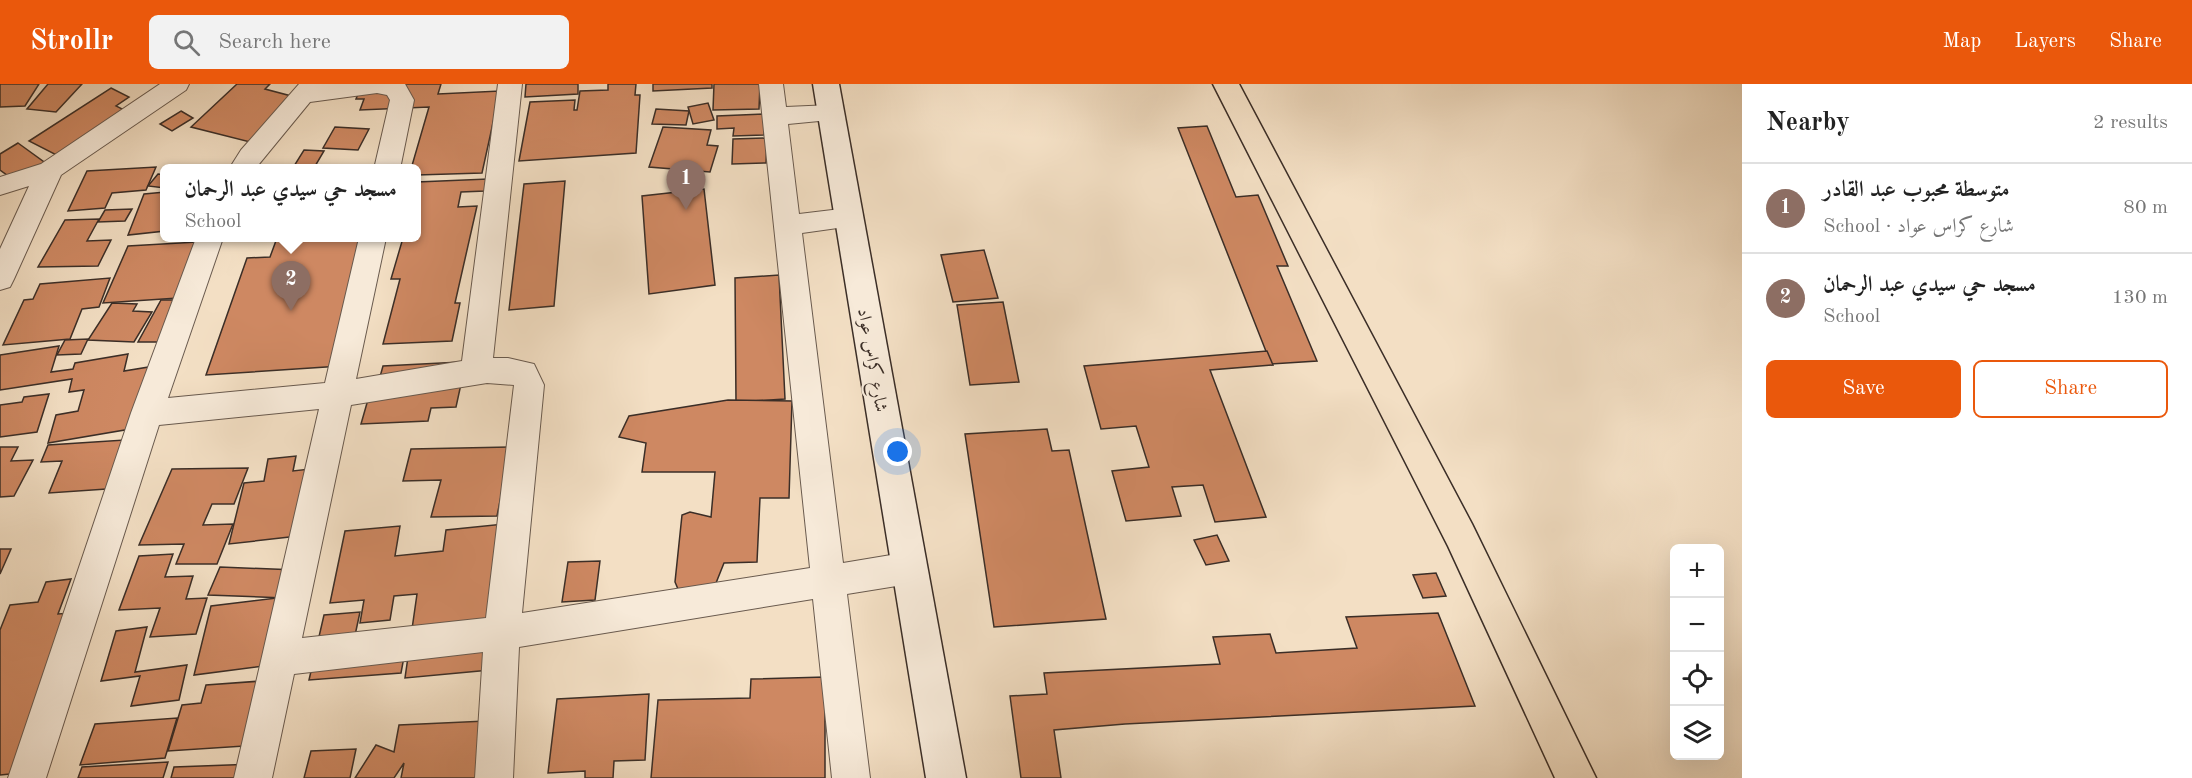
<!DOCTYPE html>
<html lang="en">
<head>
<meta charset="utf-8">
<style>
	body { margin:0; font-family:"Old Standard TT",Amiri,serif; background:#f2f2f2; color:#222 }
	.controls { position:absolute; right:18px; bottom:18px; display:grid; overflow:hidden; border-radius:9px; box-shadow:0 6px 24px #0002 }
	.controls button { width:54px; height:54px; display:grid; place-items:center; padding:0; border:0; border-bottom:2px solid #e0e0e0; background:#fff; color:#222; font:30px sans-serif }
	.you { position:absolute; left:898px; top:368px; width:21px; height:21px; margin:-15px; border:4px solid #fff; border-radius:50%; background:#1a73e8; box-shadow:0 0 0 9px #1a73e833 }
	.badge { display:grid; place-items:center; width:39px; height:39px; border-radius:50%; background:#ea580c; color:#fff; font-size:20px; font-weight:700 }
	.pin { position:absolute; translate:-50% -50px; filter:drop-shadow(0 2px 3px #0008) }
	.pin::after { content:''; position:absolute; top:32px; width:21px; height:18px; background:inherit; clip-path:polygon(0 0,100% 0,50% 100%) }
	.popup { position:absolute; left:160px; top:80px; width:261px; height:78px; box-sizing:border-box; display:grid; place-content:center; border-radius:9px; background:#fff; filter:drop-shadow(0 2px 4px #0005); font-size:20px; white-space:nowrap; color:#767676 }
	.popup b { font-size:22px; color:#222 }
	.popup::after { content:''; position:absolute; left:50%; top:100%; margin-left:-12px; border:12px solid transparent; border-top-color:#fff }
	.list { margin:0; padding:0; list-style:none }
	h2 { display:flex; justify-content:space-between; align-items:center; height:78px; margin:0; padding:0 24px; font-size:26px }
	h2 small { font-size:20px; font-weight:400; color:#767676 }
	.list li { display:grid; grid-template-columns:39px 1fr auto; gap:18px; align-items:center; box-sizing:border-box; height:90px; padding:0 24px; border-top:2px solid #e0e0e0 }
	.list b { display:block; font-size:22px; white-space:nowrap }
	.list p { margin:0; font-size:20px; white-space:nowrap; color:#767676 }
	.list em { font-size:20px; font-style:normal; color:#767676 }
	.actions { display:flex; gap:12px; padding:18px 24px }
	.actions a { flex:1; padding:14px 0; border:2px solid #ea580c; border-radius:9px; text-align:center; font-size:21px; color:#ea580c }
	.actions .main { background:#ea580c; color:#fff }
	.icon { flex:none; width:33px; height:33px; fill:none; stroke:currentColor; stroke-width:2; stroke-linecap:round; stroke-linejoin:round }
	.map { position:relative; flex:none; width:1742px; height:694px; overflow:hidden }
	header { display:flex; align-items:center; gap:36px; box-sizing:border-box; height:84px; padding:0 30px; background:#ea580c; color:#fff }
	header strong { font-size:28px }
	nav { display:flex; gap:33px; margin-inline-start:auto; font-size:21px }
	.search { width:420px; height:54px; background:#f2f2f2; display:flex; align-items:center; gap:15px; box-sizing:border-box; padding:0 21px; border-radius:9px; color:#767676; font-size:22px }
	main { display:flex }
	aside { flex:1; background:#fff }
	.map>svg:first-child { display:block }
</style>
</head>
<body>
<header>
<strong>Strollr</strong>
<div class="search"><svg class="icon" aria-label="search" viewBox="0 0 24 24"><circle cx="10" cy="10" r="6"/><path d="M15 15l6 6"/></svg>Search here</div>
<nav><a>Map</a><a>Layers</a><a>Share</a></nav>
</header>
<main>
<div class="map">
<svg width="1742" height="694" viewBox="0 0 1742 694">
	<rect width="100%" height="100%" fill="#f3dfc4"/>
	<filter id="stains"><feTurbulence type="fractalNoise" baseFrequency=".00333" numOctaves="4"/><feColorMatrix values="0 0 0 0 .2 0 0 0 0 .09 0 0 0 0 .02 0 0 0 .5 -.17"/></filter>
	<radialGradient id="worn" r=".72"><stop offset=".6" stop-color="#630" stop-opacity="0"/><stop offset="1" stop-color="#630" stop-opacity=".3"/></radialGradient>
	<!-- building -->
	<g fill="#ce8862" stroke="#3b2e27" stroke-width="1.5">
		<path d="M0 0H39L25 22 0 23Z"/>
		<path d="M48 0H82L56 28 27 25Z"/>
		<path d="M237 0H270L265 5 295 13 250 58 191 43Z"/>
		<path d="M362 0H441L438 10 500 7 482 89 417 91V85H411L429 23 360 26 364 15H356Z"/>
		<path d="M526 0H578V10L525 13Z"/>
		<path d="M608 0H636L635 11H640L636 69 519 77 530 18 575 16 574 26H577L580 7 608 6Z"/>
		<path d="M653 0H712V4L653 7Z"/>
		<path d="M714 0H760L759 25 713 26Z"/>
		<path d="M111 4 129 13 116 22 138 33 70 78 29 57Z"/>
		<path d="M708 19 714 36 693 40 688 23Z"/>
		<path d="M656 25 689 27 686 41 652 40Z"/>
		<path d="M181 27 193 34 172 47 160 40Z"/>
		<path d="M765 30 764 51 733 52 734 44 717 45V32Z"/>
		<path d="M1207 42 1236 113 1258 111 1288 182H1277L1317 277 1271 280 1178 44Z"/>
		<path d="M335 43 369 45 358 66 323 64Z"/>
		<path d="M663 43 711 46 707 61 718 62 710 88 649 83Z"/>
		<path d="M767 54 766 79 732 80 733 55Z"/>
		<path d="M18 59 51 83 21 101 0 86V70Z"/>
		<path d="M304 66 324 67 314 84 294 82Z"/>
		<path d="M156 83 146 106 112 109 105 124 68 127 87 87Z"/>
		<path d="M158 90 165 91V104L148 102Z"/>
		<path d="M488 95 485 107 461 108 458 123 477 122 455 219H460L452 257 383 260 400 195H391L403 154H417V98Z"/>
		<path d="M565 97 554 222 509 226 524 100Z"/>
		<path d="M704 105 715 201 649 210 642 112Z"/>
		<path d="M165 108V147L128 151 144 110Z"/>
		<path d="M132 125 125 137 98 138 105 126Z"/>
		<path d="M99 135 87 157 111 156 98 182 38 183 65 136Z"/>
		<path d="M277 154 361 155 341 282 206 291 247 174 270 173Z"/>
		<path d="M197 158 193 213 103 219 128 162Z"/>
		<path d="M984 166 998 214 953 218 941 171Z"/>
		<path d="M779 191 785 315 736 318 735 194Z"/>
		<path d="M110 194 99 223 82 225 70 255 3 261 24 216 33 215 40 200Z"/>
		<path d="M161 216H196L175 258H138Z"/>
		<path d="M1003 218 1019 298 970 301 957 221Z"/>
		<path d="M112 219 137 220 133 227 152 228 134 258 88 256Z"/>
		<path d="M88 255 81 270 57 271 65 256Z"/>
		<path d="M59 262 51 288 73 285 75 279 128 270 124 287 161 281 148 342 48 359 56 331 78 327 84 306 69 308 72 295 0 306V271Z"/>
		<path d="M1267 267 1273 281 1210 286 1266 433 1215 438 1203 401 1172 403 1181 432 1126 437 1112 387 1149 383 1136 342 1101 345 1084 282Z"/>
		<path d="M461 278 378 300 383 282Z"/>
		<path d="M461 300 456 323 431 324 428 337 361 340 371 305Z"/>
		<path d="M49 310 37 348 0 353V321L22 318 24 313Z"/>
		<path d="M728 316 792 317 789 414H760L757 478 724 479 714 504 678 505 675 498 682 431 690 428 711 433 715 388H642L646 359 619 353 629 332Z"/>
		<path d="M1047 345 1052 367 1069 366 1106 535 994 543 965 350Z"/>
		<path d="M140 355 121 404 49 409 62 377 41 378 48 361Z"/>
		<path d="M0 363H18L11 377 33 376 14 412 0 413Z"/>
		<path d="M511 363 497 432 431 433 441 396 403 397 411 365Z"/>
		<path d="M296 372 293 387 319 384 307 451 229 460 244 399 264 397 268 375Z"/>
		<path d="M248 384 234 420H212L203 441 233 440 217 480H176L184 460 139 461 172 385Z"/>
		<path d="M504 440 490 586 405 594 417 510 394 512 390 536 360 539 364 516 330 519 345 447 400 442 395 472 443 467 446 446Z"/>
		<path d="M1217 451 1229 477 1206 481 1194 456Z"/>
		<path d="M0 465H11L0 490Z"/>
		<path d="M173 470 165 493 193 492 186 515 207 514 196 550 150 553 160 524 119 526 139 472Z"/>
		<path d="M600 477 595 516 562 518 568 478Z"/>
		<path d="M220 483 296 486 285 514 208 511Z"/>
		<path d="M1436 489 1446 512 1423 514 1413 491Z"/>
		<path d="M71 495 58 530 73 529 20 689 0 691V546L10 521 38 518 46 498Z"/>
		<path d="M293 512 279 580 194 591 211 522Z"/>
		<path d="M360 528 354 556 408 551 401 589 309 596 324 531Z"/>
		<path d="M1438 529 1475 622 1125 640 1054 646 1061 694H1021L1010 612 1047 610 1044 589 1220 580 1213 553 1270 550 1276 569 1357 564 1346 533Z"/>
		<path d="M147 543 135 588 187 581 179 616 131 622 140 592 101 597 116 547Z"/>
		<path d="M825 593V694H651L658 616 750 614 751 595Z"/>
		<path d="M275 596 259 661 168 667 182 621 201 619 206 601Z"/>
		<path d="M649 610 645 676 614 677 613 694H585V687L548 689 557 615Z"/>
		<path d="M177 634 165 674 80 681 95 640Z"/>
		<path d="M486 637 477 694H401L404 679 394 694H355L376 661 394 668 399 641Z"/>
		<path d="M356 665 350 694H304L311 667Z"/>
		<path d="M168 678 163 694H78L82 683Z"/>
		<path d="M256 680 252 694H171L174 683Z"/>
	</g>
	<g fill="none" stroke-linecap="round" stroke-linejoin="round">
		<defs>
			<g id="street">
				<path d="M160 0H189L186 6 61 91 14 195 10 203 0 206V165L29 102 0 111V93L41 80Z"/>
				<path d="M299 0H405L414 16 400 85H374L390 16 387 11 377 9 310 18 255 85H229L241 66Z"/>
				<path d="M498 0H522L493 274H508L534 280 544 301 522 529 810 484 759 0H783L786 23 831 21 840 23 843 29 840 35 788 40 799 130 849 124 859 127 863 134 859 141 802 149 843 479 909 468 921 473 926 484 921 495 909 500 847 510 870 694H832L813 515 519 563 513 694H475L483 568 294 590 272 694H234L319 325 159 341 46 694H8L131 329 196 154H223L168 314 325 299 359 154H386L356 295 462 277ZM487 299 514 301 486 534 302 554 351 321Z"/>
			</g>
			<path id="secondary" d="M813 0H839L966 694H926Z"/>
			<path id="primary" d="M1213 0H1239L1472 440 1596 694H1555L1448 462Z"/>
		</defs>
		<!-- street casing -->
		<use href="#street" stroke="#695a4e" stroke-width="2"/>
		<!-- secondary casing -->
		<use href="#secondary" stroke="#3b2e27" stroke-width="3"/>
		<!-- primary casing -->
		<use href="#primary" stroke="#3b2e27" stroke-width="3"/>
		<!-- street -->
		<use href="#street" fill="#f7ead9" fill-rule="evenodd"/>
		<!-- secondary -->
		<use href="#secondary" fill="#f7ead9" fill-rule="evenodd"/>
		<!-- primary -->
		<use href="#primary" fill="#f3dfc4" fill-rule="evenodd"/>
	</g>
	<g text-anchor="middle" stroke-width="4.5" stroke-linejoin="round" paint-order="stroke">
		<!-- street labels -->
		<g font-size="18" fill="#3b2e27" stroke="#f7ead9">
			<text transform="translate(873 276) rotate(80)" y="6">شارع كراس عواد</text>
		</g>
	</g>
	<rect width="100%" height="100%" filter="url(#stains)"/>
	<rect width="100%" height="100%" fill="url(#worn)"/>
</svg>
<div class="controls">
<button>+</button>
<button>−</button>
<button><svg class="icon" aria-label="locate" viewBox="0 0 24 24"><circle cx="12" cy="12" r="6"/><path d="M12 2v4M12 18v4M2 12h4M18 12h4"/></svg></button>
<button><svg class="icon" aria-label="layers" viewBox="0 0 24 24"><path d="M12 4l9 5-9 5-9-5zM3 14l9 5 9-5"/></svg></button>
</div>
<div class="you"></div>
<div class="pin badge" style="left:686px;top:126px;background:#8d6e63">1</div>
<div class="pin badge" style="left:291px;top:227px;background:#8d6e63">2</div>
<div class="popup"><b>مسجد حي سيدي عبد الرحمان</b>School</div>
</div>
<aside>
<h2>Nearby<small>2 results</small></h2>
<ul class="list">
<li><span class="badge" style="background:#8d6e63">1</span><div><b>متوسطة محبوب عبد القادر</b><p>School · شارع كراس عواد</p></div><em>80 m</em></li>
<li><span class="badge" style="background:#8d6e63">2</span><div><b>مسجد حي سيدي عبد الرحمان</b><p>School</p></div><em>130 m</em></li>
</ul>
<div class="actions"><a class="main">Save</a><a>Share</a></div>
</aside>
</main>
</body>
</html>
